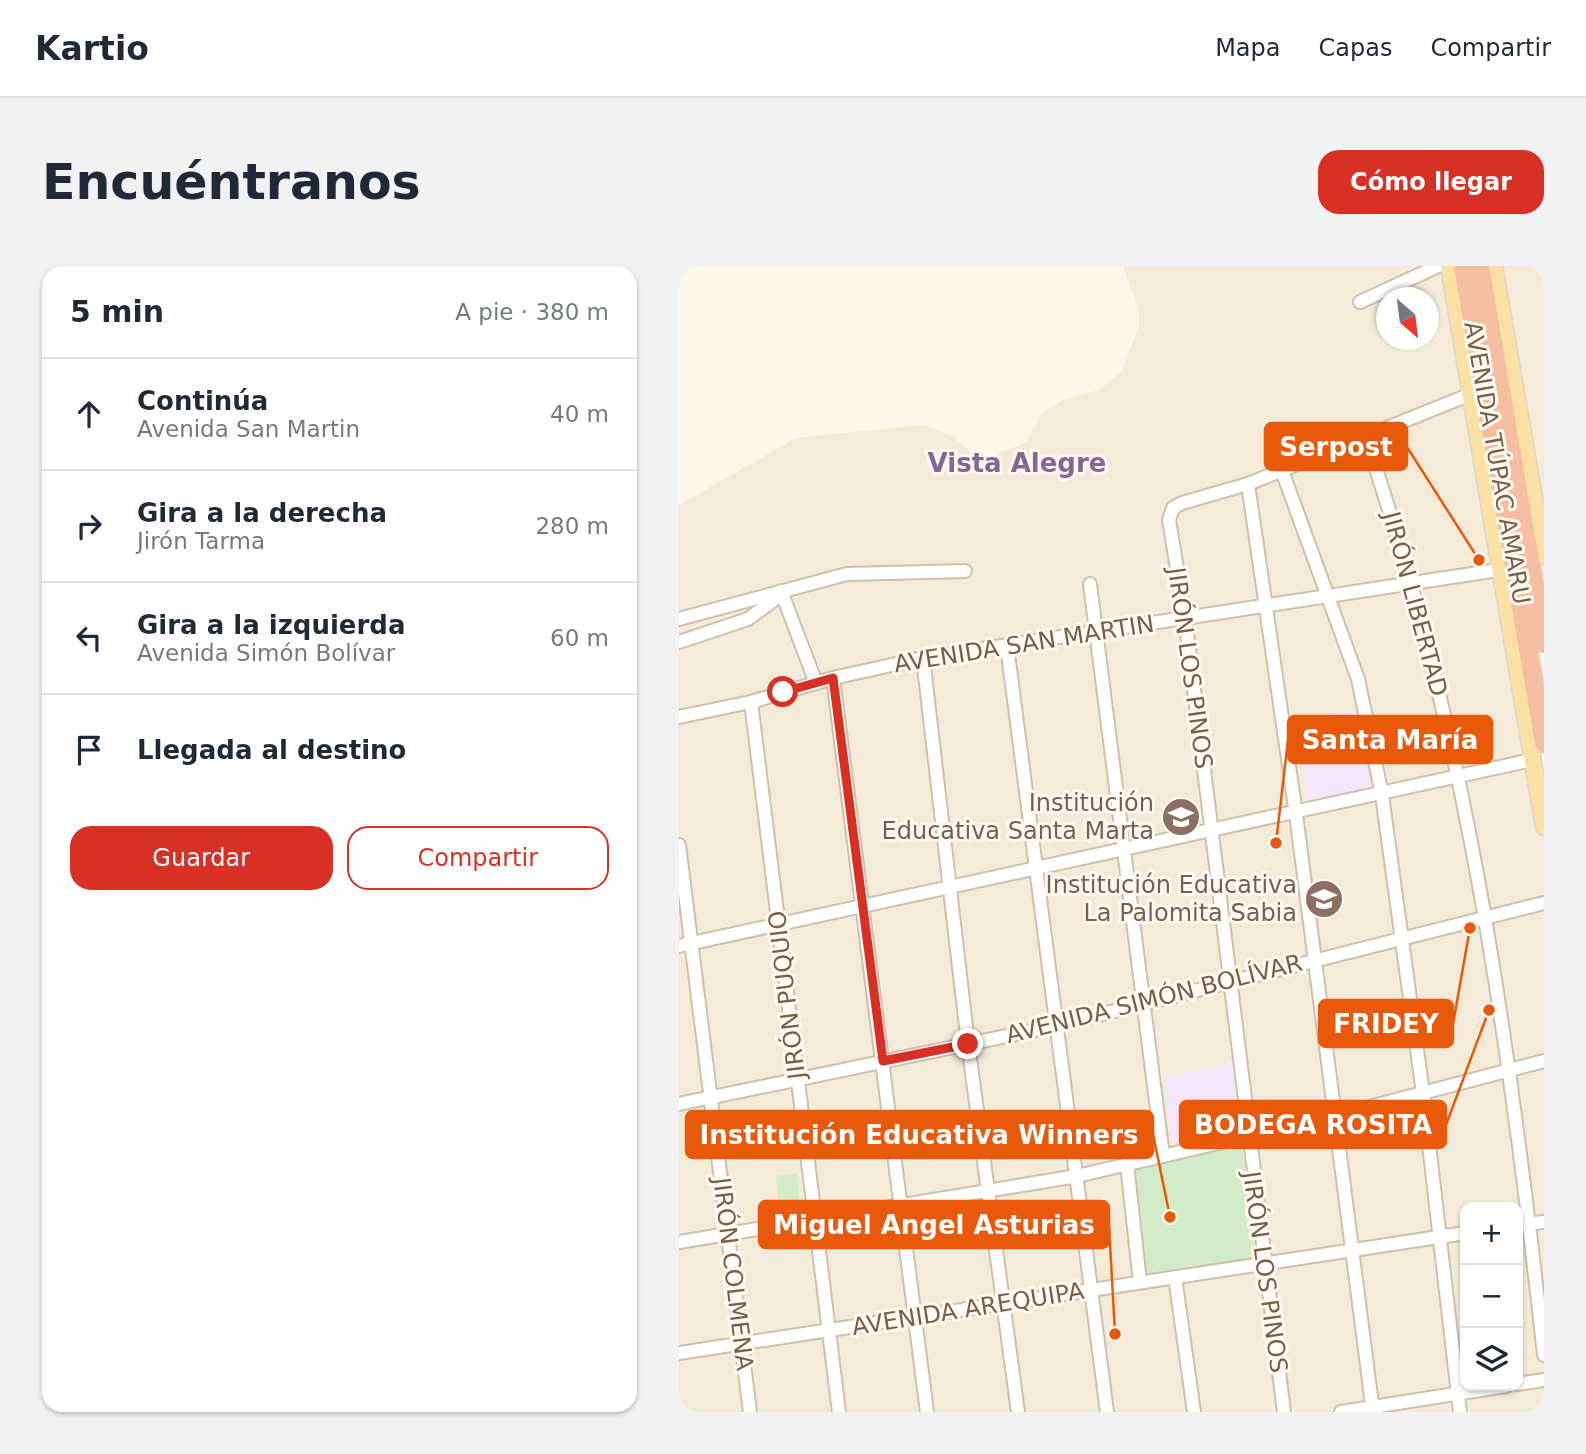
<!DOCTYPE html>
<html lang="es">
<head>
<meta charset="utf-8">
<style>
	body { margin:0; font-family:"DejaVu Sans",sans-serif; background:#f2f2f3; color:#1f2937 }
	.controls { position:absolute; right:21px; bottom:21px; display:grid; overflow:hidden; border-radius:14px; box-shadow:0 2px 5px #0004 }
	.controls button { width:63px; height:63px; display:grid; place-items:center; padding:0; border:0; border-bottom:2px solid #e0e1e3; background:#fff; color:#1f2937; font:35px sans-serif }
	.compass { position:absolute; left:697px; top:21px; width:63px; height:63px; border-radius:50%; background:#fff; box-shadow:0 2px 5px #0004; rotate:152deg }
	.stop { position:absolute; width:21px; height:21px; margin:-16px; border:5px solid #d93025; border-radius:50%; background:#fff }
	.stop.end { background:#d93025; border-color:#fff; box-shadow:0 2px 7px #0008 }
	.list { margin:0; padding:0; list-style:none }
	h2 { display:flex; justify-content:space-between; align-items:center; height:91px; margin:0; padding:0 28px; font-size:30px }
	h2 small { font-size:23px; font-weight:400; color:#747a83 }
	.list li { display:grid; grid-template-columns:46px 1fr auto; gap:21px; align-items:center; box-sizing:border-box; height:112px; padding:0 28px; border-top:2px solid #e0e1e3 }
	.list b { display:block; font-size:26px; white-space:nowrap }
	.list p { margin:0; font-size:23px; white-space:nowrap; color:#747a83 }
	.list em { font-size:23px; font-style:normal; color:#747a83 }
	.actions { display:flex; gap:14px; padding:21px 28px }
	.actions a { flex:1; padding:16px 0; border:2px solid #d93025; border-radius:21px; text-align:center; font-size:24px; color:#d93025 }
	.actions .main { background:#d93025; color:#fff }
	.icon { flex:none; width:38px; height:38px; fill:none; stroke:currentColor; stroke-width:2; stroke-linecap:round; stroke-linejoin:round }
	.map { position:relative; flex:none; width:865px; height:1146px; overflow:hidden; border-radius:21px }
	header { display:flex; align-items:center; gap:42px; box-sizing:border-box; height:98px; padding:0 35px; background:#fff; border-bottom:2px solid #e0e1e3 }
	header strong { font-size:33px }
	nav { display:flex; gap:38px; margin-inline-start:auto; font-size:24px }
	.intro { display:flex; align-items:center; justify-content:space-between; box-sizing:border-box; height:168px; padding:0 42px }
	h1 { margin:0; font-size:49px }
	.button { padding:18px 32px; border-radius:21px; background:#d93025; color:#fff; font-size:24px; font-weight:700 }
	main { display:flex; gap:42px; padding:0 42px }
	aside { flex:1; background:#fff; border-radius:21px; box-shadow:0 2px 5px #0004 }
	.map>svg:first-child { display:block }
</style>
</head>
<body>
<header>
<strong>Kartio</strong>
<nav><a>Mapa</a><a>Capas</a><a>Compartir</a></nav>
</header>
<div class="intro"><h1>Encuéntranos</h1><a class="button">Cómo llegar</a></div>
<main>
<aside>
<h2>5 min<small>A pie · 380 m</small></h2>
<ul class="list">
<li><svg class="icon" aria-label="ahead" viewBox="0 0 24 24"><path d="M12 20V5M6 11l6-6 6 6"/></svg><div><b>Continúa</b><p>Avenida San Martin</p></div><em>40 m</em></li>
<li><svg class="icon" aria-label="right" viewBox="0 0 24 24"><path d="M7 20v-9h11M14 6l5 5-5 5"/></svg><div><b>Gira a la derecha</b><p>Jirón Tarma</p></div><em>280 m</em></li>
<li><svg class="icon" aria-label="left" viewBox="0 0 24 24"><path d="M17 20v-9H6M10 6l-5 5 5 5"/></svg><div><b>Gira a la izquierda</b><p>Avenida Simón Bolívar</p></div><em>60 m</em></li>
<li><svg class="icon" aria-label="arrive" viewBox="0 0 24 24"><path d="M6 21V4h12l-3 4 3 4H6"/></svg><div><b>Llegada al destino</b></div></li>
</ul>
<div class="actions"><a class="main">Guardar</a><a>Compartir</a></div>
</aside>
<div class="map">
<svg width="865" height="1146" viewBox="0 0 865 1146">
	<rect width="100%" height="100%" fill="#fdf7ea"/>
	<!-- residential -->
	<g fill="#f4ead8" fill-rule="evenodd">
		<path d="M444 0H776L865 530V1146H0V239L117 172 245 159 275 171 298 192 316 189 348 176 362 148 384 134 420 124 443 105 460 60V44ZM708 32H750V74H708ZM786 941H839V1120H786Z"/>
		<path d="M808 0H865V330Z"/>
	</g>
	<!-- education -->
	<g fill="#f4e6f9">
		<path d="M679 444 692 523 629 534 616 454Z"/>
		<path d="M553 796 561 866 499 882 492 876 485 812Z"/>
	</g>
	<!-- green -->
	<g fill="#d3ebc7">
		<path d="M725 459 733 498 708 502 701 464Z"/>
		<path d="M563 880 576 992 462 1012 451 905Z"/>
		<path d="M118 907 122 945 101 948 97 910Z"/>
	</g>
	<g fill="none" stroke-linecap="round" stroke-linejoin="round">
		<defs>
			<g id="minor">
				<path d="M681 36 759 0"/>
				<path d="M686 170C788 467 831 779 865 1089"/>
				<path d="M602 202 679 413 703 529 744 827 781 1146"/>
				<path d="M569 218 617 548 694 1146"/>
				<path d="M411 318 484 890"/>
				<path d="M102 325 137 417"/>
				<path d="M0 353 168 308 286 305"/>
				<path d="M0 376 69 353 103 328"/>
				<path d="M328 380 428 1146"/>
				<path d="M244 392 289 778 339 1146"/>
				<path d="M154 412 248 1146"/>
				<path d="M72 436 160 1146"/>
				<path d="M0 451 72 436 154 412 244 392 819 304"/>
				<path d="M0 579 71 1146"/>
				<path d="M0 680 853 494"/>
				<path d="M0 838 376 760 865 637"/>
				<path d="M448 898 461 1016"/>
				<path d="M839 959 865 956"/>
				<path d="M0 976 398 910 656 850 865 795"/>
				<path d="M496 1011 515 1146"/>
				<path d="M0 1087 786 967"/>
				<path d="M839 1118 865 1114"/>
				<path d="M605 1146 506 351 490 254 494 242 503 237 569 218 792 128"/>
				<path d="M662 1146 827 1120"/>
			</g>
			<g id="major">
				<path d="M770 0 865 561"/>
				<path d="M815 0 865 290"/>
			</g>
			<g id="highway">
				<path d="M784 0 865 477"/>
				<path d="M801 0 865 377"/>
			</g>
		</defs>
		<!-- minor casing -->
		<use href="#minor" stroke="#cfc0ae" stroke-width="16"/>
		<!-- major casing -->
		<use href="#major" stroke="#dcd5d0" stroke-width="19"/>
		<!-- highway casing -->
		<use href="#highway" stroke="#dcd5d0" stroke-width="21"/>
		<!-- minor -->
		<use href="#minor" stroke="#fff" stroke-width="12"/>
		<!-- major -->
		<use href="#major" stroke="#fae1a3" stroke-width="16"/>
		<!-- highway -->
		<use href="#highway" stroke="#f6bea1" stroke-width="18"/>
	</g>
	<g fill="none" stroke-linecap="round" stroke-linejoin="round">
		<!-- route -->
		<path stroke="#d93025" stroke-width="9" d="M104 426 154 412 204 795 289 778"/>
	</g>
	<!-- icons -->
	<defs>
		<symbol id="school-disc" viewBox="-11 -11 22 22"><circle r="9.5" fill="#8d6e63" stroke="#fffaf0"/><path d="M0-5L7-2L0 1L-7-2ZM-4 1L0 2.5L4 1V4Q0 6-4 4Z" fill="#fff"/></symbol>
	</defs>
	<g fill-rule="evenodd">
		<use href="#school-disc" x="480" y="529" width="44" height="44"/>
		<use href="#school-disc" x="623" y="611" width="44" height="44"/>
	</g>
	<g text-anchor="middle" stroke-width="6" stroke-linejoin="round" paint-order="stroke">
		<!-- street labels -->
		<g font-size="24" fill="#785f4c" stroke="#fffaf0">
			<text transform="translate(818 197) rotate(80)" y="8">AVENIDA TÚPAC AMARU</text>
			<text transform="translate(736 338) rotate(75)" y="8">JIRÓN LIBERTAD</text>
			<text transform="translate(345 378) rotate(-9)" y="8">AVENIDA SAN MARTIN</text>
			<text transform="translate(511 402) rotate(82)" y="8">JIRÓN LOS PINOS</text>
			<text transform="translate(108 729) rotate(-97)" y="8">JIRÓN PUQUIO</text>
			<text transform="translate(475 733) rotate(-14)" y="8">AVENIDA SIMÓN BOLÍVAR</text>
			<text transform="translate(586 1006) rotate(82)" y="8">JIRÓN LOS PINOS</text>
			<text transform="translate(54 1008) rotate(83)" y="8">JIRÓN COLMENA</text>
			<text transform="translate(289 1043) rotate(-9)" y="8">AVENIDA AREQUIPA</text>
		</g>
		<!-- education labels -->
		<g font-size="24" fill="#785e54" stroke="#fffaf0" text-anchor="end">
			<text x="475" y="545">Institución<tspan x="475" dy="28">Educativa Santa Marta</tspan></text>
			<text x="618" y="627">Institución Educativa<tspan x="618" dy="28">La Palomita Sabia</tspan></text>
		</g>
		<!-- neighbourhood labels -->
		<g font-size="26" font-weight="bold" fill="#886594" stroke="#fffaf0">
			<text x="338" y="206">Vista Alegre</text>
		</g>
	</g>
	<!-- callouts -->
	<path fill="none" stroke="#e8590c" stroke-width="2.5" d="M800 294L728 181M597 577L609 474M791 662L774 758M810 744L767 859M491 951L474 868M436 1068L430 959"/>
	<g fill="#e8590c" stroke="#fffaf0" stroke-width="2.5">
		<circle cx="800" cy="294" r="7"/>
		<circle cx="597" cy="577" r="7"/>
		<circle cx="791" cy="662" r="7"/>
		<circle cx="810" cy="744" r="7"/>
		<circle cx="491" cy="951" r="7"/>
		<circle cx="436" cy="1068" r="7"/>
	</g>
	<g fill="#e8590c" stroke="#e8590c" stroke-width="2.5">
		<rect x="586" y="157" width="142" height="47" rx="7"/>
		<rect x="609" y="450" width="204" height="47" rx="7"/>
		<rect x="640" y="734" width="134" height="47" rx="7"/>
		<rect x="501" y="835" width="266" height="47" rx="7"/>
		<rect x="7" y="845" width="467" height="47" rx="7"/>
		<rect x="80" y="935" width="350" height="47" rx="7"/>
	</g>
	<g font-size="26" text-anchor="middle" font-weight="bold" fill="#fff">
		<text x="657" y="190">Serpost</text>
		<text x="711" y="483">Santa María</text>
		<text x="707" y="767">FRIDEY</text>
		<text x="634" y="868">BODEGA ROSITA</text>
		<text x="240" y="878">Institución Educativa Winners</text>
		<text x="255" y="968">Miguel Angel Asturias</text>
	</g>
</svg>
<div class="controls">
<button>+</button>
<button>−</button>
<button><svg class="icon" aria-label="layers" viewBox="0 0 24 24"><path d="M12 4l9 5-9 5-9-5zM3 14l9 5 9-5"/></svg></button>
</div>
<svg class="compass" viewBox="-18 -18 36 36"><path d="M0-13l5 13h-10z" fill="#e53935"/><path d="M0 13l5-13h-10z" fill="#747a83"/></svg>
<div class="stop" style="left:104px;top:426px"></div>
<div class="stop end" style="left:289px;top:778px"></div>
</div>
</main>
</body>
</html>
